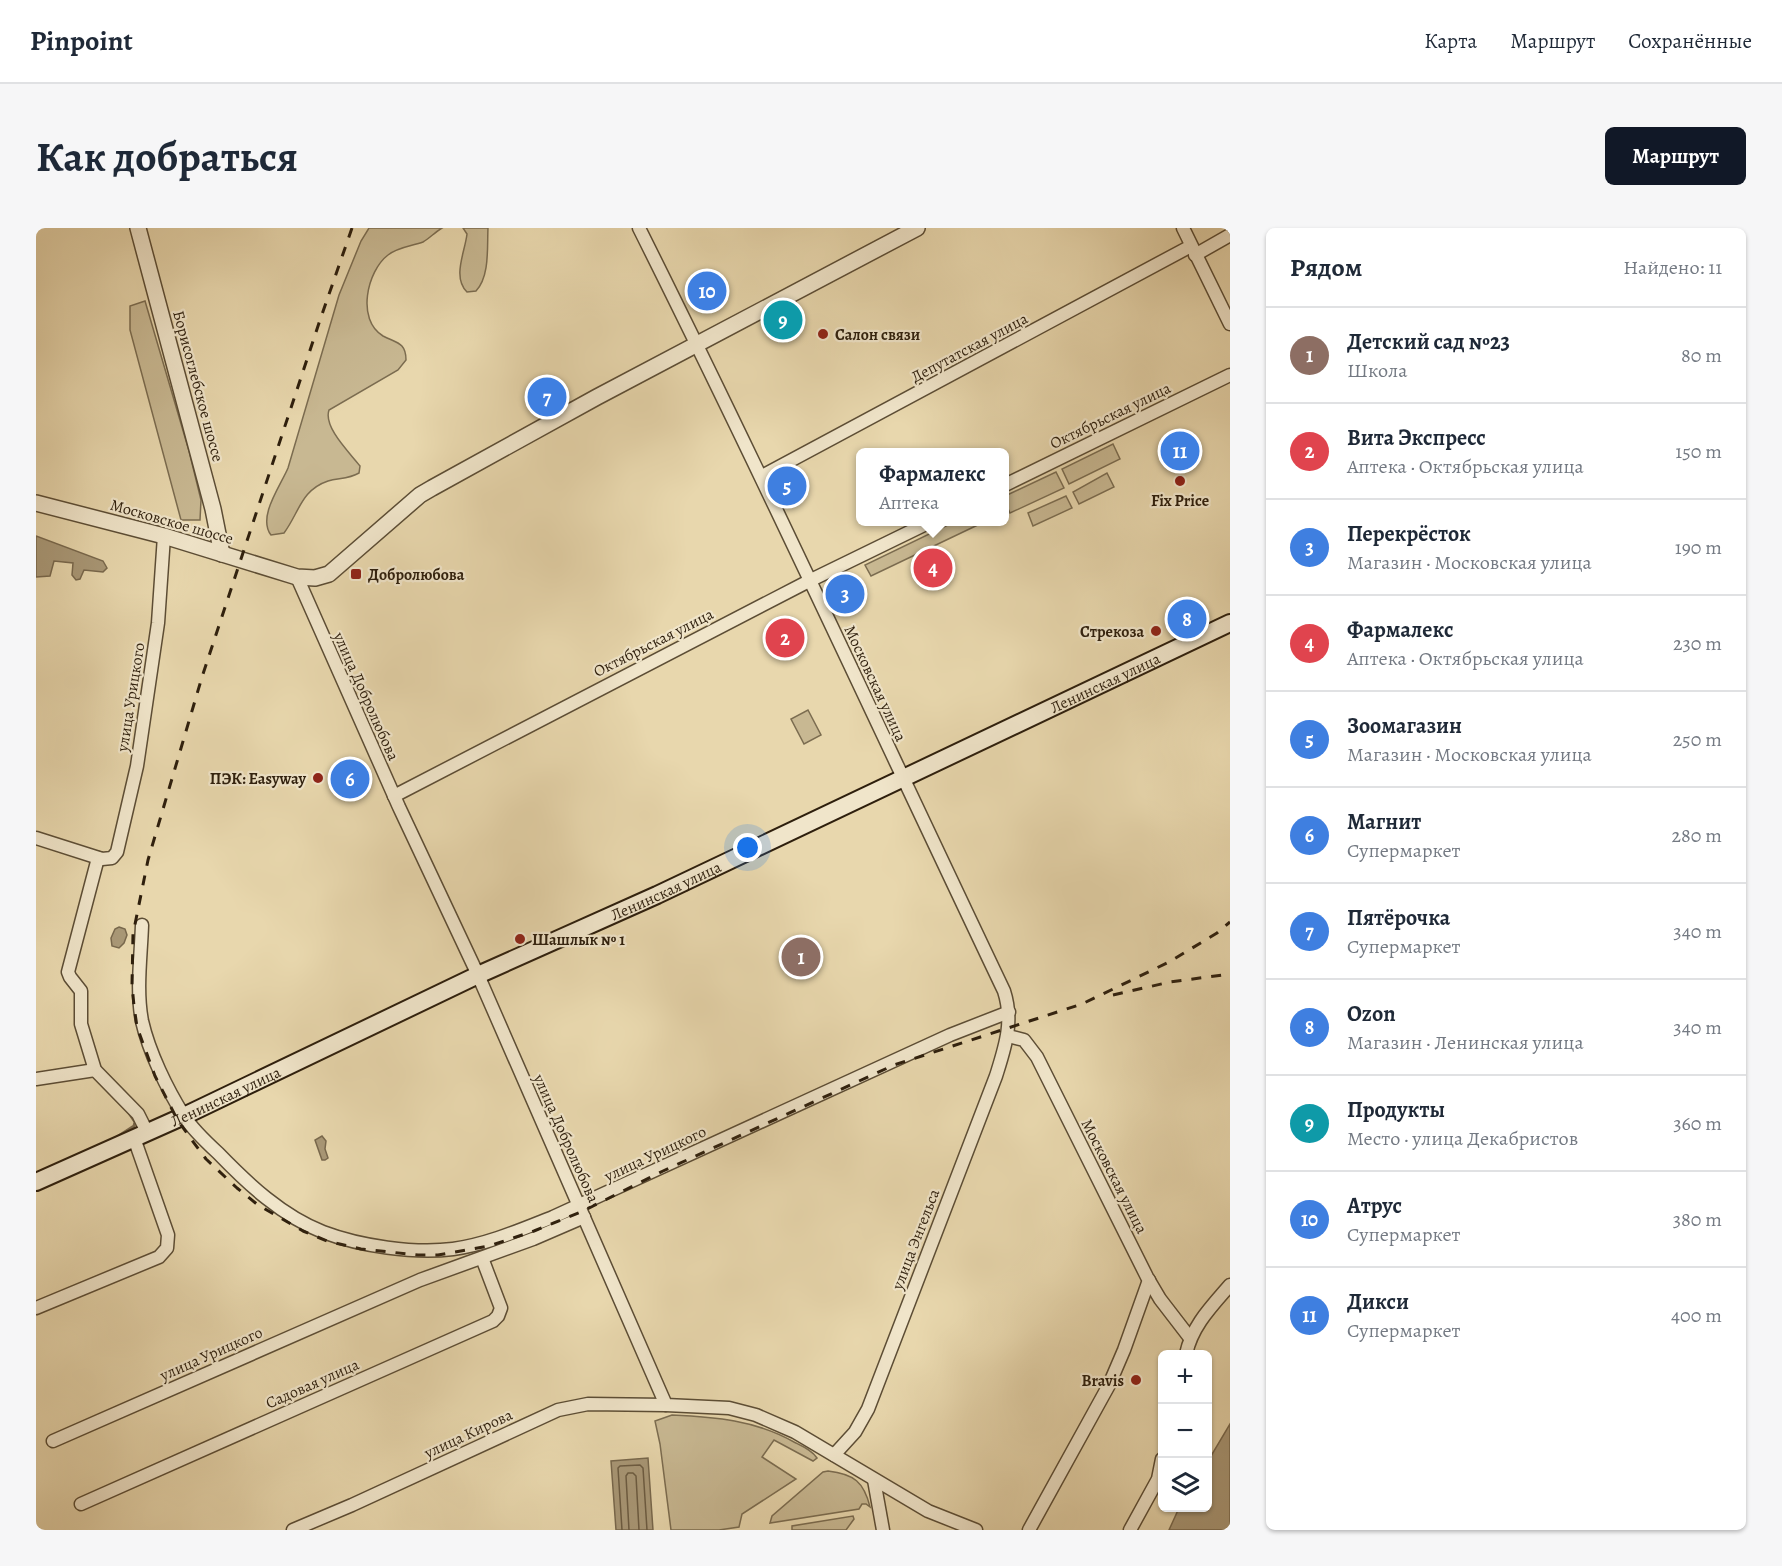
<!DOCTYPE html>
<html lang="ru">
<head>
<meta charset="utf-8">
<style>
	body { margin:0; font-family:Alegreya,serif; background:#f6f6f7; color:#1f2937 }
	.controls { position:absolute; right:18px; bottom:18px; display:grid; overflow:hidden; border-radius:9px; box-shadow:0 2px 4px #0004 }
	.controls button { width:54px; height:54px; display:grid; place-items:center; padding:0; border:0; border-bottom:2px solid #e0e1e3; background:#fff; color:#1f2937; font:30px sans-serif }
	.you { position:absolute; left:712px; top:620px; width:21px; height:21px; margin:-15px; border:4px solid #fff; border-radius:50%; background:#1a73e8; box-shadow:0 0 0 9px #1a73e833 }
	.badge { display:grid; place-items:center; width:39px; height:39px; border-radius:50%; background:#111827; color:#fff; font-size:20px; font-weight:700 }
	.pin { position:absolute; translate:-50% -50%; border:3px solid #fff; box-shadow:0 2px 6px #0006 }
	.popup { position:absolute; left:820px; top:220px; width:153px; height:78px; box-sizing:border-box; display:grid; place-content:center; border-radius:9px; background:#fff; filter:drop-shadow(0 2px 4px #0005); font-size:20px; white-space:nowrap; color:#747a83 }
	.popup b { font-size:22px; color:#1f2937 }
	.popup::after { content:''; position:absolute; left:50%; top:100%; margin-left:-12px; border:12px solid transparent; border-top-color:#fff }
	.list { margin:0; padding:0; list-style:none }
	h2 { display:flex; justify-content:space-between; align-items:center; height:78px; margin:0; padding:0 24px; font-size:26px }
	h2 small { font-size:20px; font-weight:400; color:#747a83 }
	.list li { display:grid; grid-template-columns:39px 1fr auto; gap:18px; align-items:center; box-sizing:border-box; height:96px; padding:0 24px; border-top:2px solid #e0e1e3 }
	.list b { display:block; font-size:22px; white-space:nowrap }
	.list p { margin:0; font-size:20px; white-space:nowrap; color:#747a83 }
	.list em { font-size:20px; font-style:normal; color:#747a83 }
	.icon { flex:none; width:33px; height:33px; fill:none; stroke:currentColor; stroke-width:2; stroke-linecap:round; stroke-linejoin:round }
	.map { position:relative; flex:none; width:1194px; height:1302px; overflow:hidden; border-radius:9px }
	header { display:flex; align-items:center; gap:36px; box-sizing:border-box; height:84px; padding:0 30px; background:#fff; border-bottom:2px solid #e0e1e3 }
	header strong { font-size:28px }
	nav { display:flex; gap:33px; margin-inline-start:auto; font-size:21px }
	.intro { display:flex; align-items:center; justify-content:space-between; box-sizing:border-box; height:144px; padding:0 36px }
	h1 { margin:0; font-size:42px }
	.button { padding:15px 27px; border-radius:9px; background:#111827; color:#fff; font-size:21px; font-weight:700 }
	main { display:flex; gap:36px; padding:0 36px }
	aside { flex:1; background:#fff; border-radius:9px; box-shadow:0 2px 4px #0004 }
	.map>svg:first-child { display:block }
</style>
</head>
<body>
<header>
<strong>Pinpoint</strong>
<nav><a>Карта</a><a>Маршрут</a><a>Сохранённые</a></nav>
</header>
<div class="intro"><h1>Как добраться</h1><a class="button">Маршрут</a></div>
<main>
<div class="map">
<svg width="1194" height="1302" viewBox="0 0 1194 1302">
	<rect width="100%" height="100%" fill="#e8d7ad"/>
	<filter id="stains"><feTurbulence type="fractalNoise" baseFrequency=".00333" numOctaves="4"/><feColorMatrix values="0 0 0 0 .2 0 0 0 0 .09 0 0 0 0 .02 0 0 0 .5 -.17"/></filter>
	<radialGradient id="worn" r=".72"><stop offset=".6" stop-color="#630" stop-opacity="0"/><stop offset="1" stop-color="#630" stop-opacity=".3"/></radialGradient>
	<!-- green -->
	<g fill="#c8b892" stroke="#7b6c50" stroke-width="1.5">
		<path d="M333 0H406C399 4 394 10 387 14 376 18 362 19 352 27 331 43 320 92 347 108 360 115 370 114 370 132L362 142 293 182C287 199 314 225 324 238L323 245C313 251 303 250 292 253 265 262 263 285 248 305L235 307C221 289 245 257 252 240L303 67 325 13Z"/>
		<path d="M427 0H452C451 19 454 48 440 63L431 64C416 49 429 24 431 6Z"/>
		<path d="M109 73 153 223 165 272 164 292H145L94 102V78Z"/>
		<path d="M1077 216 1084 231 1033 256 1026 241Z"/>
		<path d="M1020 244 1028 260 974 285 969 274V268Z"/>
		<path d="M1071 245 1078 259 1043 276 1037 264Z"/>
		<path d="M1030 268 1036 280 997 298 992 285Z"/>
		<path d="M918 294H948L835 348 829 337Z"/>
		<path d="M772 482 785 507 768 516 755 491Z"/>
		<path d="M636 1187C679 1189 719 1192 758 1214 766 1218 776 1222 781 1230L777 1233 738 1212 726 1229 760 1251 706 1286 703 1299 683 1302H635L624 1216 619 1193Z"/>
		<path d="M792 1243C818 1246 828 1254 834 1279L830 1276H826L823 1281 734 1295 736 1288 787 1244Z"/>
		<path d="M817 1288 818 1291 810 1302H756V1298Z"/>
	</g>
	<!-- water -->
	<g fill="#a99877" stroke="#78684d" stroke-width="1.5">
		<path d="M0 308 67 333 71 340 67 344 48 342 44 351 40 352 36 347 37 335 18 333 14 348 0 349Z"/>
		<path d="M83 699 89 701 91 707 88 715 83 720 76 718 75 710 79 701Z"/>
		<path d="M286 908 290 913 289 921 292 930 289 932H286L279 912Z"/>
		<path d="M1194 1196V1302H1133L1143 1280H1172V1233Z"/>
		<path d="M612 1230 617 1302H580L575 1233Z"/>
	</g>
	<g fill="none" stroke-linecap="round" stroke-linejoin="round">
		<!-- shore -->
		<g stroke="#6c5c42" stroke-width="1.5">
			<path d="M586 1302 582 1240 584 1238 604 1237 607 1240 611 1302"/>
			<path d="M593 1302 590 1248 592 1245H597L600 1248 603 1302"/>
		</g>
		<!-- stream -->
		<path stroke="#78684d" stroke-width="3" d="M81 909 98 898 99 894 93 885"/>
		<defs>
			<g id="minor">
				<path d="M603 0C729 252 847 509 968 763 978 794 969 819 960 848L832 1181 819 1204 798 1227"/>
				<path d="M1147 0 1194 96"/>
				<path d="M1159 27 1194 7"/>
				<path d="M726 248 1155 18"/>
				<path d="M969 257 1194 147"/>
				<path d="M261 349 363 579 442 747 630 1177 693 1180 720 1187 759 1204 892 1283 940 1302"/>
				<path d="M358 568 773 353 894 294"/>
				<path d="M0 610 66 631 76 630 81 624 101 538 122 395 128 308"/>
				<path d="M62 630 32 744 34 749 45 763V796L59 842 102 886 111 904"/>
				<path d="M106 697C105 728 100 762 106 793 113 824 131 861 148 888 157 902 170 914 182 925 212 956 246 988 287 1004 324 1018 378 1026 417 1021 452 1016 484 1002 517 989L914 807 973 784"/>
				<path d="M972 808 988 812 1001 829 1111 1049 1124 1071 1154 1110"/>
				<path d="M0 851 59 842"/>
				<path d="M0 1080 123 1029 131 1020 132 1007 98 910"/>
				<path d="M1150 1126C1156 1098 1175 1079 1194 1057"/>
				<path d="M17 1213 384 1052 497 1011 548 989"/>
				<path d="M838 1252 847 1302"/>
				<path d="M45 1276 457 1093 462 1088 465 1080 446 1030"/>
				<path d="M257 1302 316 1277 522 1182 552 1176 630 1177"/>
				<path d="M993 1302 1073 1157 1088 1122 1113 1052"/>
				<path d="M1094 1302 1122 1251 1126 1231"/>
			</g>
			<g id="tertiary">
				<path d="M102 0 177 281 186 326"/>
				<path d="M0 275 128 308 261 349 279 350 293 346 384 267 396 260 561 169 881 0"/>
			</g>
			<g id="secondary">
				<path id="s1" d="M0 954 148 888 442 747 621 667 1194 395"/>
			</g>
		</defs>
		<!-- minor casing -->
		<use href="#minor" stroke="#5c4d35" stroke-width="15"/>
		<!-- tertiary casing -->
		<use href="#tertiary" stroke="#5c4d35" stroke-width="18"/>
		<!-- secondary casing -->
		<use href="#secondary" stroke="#2e1f0d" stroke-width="20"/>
		<!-- minor -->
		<use href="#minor" stroke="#f0e5ca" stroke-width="12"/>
		<!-- tertiary -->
		<use href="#tertiary" stroke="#f0e5ca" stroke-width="15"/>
		<!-- secondary -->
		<use href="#secondary" stroke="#f0e5ca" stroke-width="16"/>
		<!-- rail -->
		<g stroke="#2e1f0d" stroke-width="3" stroke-dasharray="10 10" stroke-linecap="butt">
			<path d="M316 0 283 95 166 449 112 632 97 706 96 757 98 778 101 799 119 848 141 891 155 911 170 931 201 960 222 977 267 1003 291 1013 325 1021 382 1027H402L453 1018 498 1003 545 984 627 943 858 837 1046 776 1133 734 1181 705 1194 694"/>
			<path d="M1077 767 1134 754 1194 746"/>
		</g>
	</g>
	<!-- markers -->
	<g fill="#8f2418" stroke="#f0e5ca" stroke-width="2">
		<circle cx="787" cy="106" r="6"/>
		<circle cx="1144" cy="253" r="6"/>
		<rect x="314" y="340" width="12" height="12" rx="3"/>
		<circle cx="1120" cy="403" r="6"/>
		<circle cx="282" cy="550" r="6"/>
		<circle cx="484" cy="711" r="6"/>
		<circle cx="1100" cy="1152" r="6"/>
	</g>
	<g text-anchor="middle" stroke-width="4.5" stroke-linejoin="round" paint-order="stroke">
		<!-- poi labels -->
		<g font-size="16" font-weight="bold" fill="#2e1f0d" stroke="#f0e5ca" text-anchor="start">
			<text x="799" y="112">Салон связи</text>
			<text x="1144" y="278" text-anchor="middle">Fix Price</text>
			<text x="332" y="352">Добролюбова</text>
			<text x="1108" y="409" text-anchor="end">Стрекоза</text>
			<text x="270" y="556" text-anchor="end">ПЭК: Easyway</text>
			<text x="496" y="717">Шашлык № 1</text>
			<text x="1088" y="1158" text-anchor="end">Bravis</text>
		</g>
		<!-- street labels -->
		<g font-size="16" fill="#2e1f0d" stroke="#f0e5ca">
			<text transform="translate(933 119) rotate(-28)" y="6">Депутатская улица</text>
			<text transform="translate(163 158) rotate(75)" y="6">Борисоглебское шоссе</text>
			<text transform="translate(1074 187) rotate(-26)" y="6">Октябрьская улица</text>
			<text transform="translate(136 293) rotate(16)" y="6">Московское шоссе</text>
			<text transform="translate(617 414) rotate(-27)" y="6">Октябрьская улица</text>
			<text dy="6" stroke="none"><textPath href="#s1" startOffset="1180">Ленинская улица</textPath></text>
			<text transform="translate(840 455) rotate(65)" y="6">Московская улица</text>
			<text transform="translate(331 468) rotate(66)" y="6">улица Добролюбова</text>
			<text transform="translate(94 469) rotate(-81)" y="6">улица Урицкого</text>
			<text dy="6" stroke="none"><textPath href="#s1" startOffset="694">Ленинская улица</textPath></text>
			<text dy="6" stroke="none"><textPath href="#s1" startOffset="208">Ленинская улица</textPath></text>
			<text transform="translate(531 910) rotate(66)" y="6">улица Добролюбова</text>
			<text transform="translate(619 925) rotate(-25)" y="6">улица Урицкого</text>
			<text transform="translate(1079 948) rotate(63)" y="6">Московская улица</text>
			<text transform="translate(879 1011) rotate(-69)" y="6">улица Энгельса</text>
			<text transform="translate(175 1125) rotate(-24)" y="6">улица Урицкого</text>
			<text transform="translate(276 1155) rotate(-24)" y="6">Садовая улица</text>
			<text transform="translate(432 1205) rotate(-25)" y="6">улица Кирова</text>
		</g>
	</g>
	<rect width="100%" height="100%" filter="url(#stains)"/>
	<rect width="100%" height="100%" fill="url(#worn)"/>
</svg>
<div class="controls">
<button>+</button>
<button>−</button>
<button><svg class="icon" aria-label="layers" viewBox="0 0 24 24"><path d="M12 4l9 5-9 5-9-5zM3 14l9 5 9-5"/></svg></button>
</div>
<div class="you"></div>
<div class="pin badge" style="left:765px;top:729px;background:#8d6e63">1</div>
<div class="pin badge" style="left:749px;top:410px;background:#e0444e">2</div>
<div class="pin badge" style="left:809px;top:366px;background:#3f7fe0">3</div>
<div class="pin badge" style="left:897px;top:340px;background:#e0444e">4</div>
<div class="popup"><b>Фармалекс</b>Аптека</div>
<div class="pin badge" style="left:751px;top:258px;background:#3f7fe0">5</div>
<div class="pin badge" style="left:314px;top:551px;background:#3f7fe0">6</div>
<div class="pin badge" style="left:511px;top:169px;background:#3f7fe0">7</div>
<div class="pin badge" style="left:1151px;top:391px;background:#3f7fe0">8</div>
<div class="pin badge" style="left:747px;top:92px;background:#0f9aa8">9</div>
<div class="pin badge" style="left:671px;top:63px;background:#3f7fe0">10</div>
<div class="pin badge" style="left:1144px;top:223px;background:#3f7fe0">11</div>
</div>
<aside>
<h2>Рядом<small>Найдено: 11</small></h2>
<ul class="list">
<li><span class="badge" style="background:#8d6e63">1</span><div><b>Детский сад №23</b><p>Школа</p></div><em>80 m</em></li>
<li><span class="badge" style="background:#e0444e">2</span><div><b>Вита Экспресс</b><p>Аптека · Октябрьская улица</p></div><em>150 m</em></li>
<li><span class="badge" style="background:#3f7fe0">3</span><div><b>Перекрёсток</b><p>Магазин · Московская улица</p></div><em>190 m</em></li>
<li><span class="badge" style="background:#e0444e">4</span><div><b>Фармалекс</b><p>Аптека · Октябрьская улица</p></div><em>230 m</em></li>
<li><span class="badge" style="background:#3f7fe0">5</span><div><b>Зоомагазин</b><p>Магазин · Московская улица</p></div><em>250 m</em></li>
<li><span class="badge" style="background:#3f7fe0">6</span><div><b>Магнит</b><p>Супермаркет</p></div><em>280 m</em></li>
<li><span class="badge" style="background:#3f7fe0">7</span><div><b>Пятёрочка</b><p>Супермаркет</p></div><em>340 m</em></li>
<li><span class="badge" style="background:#3f7fe0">8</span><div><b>Ozon</b><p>Магазин · Ленинская улица</p></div><em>340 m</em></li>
<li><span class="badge" style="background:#0f9aa8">9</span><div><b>Продукты</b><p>Место · улица Декабристов</p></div><em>360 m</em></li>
<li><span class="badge" style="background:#3f7fe0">10</span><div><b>Атрус</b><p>Супермаркет</p></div><em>380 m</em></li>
<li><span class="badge" style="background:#3f7fe0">11</span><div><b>Дикси</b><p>Супермаркет</p></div><em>400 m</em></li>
</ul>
</aside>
</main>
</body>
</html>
